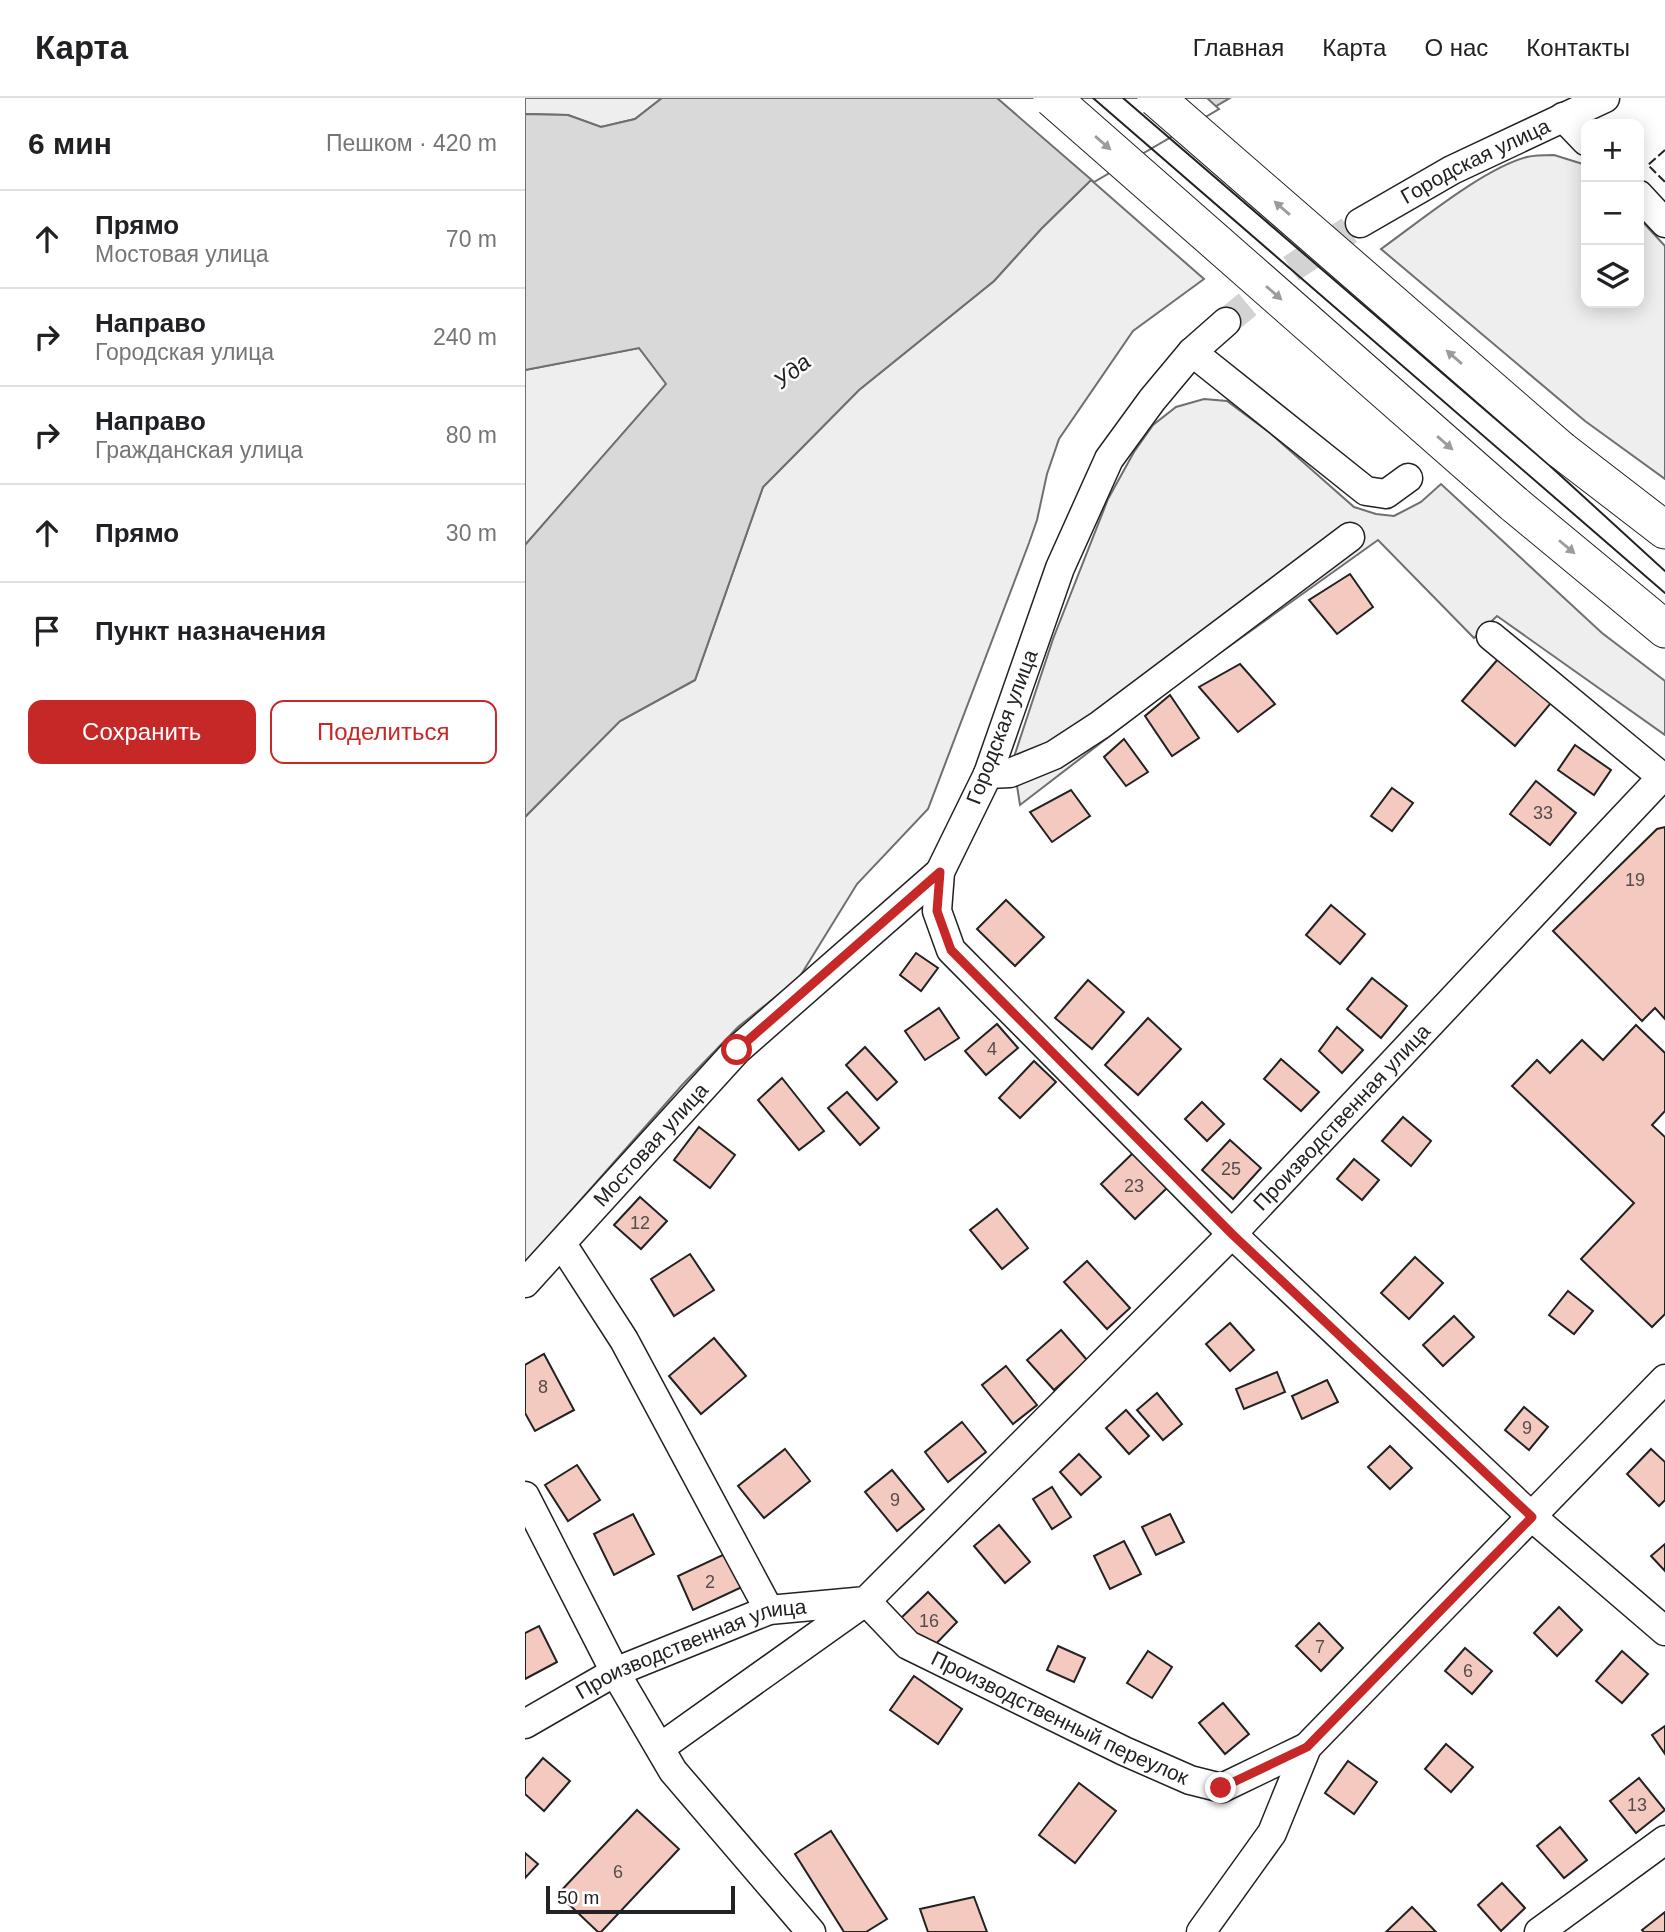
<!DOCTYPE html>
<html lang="ru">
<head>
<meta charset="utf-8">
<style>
	body { margin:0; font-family:Helvetica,sans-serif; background:#f6f6f6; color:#202124 }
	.controls { position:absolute; right:21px; top:21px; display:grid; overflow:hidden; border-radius:14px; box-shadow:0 4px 18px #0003 }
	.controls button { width:63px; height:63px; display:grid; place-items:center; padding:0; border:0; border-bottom:2px solid #e0e0e0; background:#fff; color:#202124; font:35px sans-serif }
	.scale { position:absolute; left:21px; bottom:18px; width:189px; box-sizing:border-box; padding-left:7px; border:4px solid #222; border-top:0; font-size:19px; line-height:24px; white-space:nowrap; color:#222; -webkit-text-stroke:5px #fff; paint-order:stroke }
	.stop { position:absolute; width:21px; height:21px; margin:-16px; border:5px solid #c62828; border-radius:50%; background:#fff }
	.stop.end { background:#c62828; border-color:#fff; box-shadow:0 2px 7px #0008 }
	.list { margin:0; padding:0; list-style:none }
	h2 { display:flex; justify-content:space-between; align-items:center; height:91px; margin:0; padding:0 28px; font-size:30px }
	h2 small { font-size:23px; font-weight:400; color:#757577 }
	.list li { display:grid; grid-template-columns:46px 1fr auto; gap:21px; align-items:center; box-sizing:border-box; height:98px; padding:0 28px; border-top:2px solid #e0e0e0 }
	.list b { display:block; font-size:26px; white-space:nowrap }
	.list p { margin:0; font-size:23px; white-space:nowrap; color:#757577 }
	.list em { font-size:23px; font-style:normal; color:#757577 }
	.actions { display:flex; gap:14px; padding:21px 28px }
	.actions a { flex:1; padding:16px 0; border:2px solid #c62828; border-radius:14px; text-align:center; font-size:24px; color:#c62828 }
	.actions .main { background:#c62828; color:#fff }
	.icon { flex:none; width:38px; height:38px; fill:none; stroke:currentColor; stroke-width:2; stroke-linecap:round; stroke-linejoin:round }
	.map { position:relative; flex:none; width:1140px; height:1834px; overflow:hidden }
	header { display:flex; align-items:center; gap:42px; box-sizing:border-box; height:98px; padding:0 35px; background:#fff; border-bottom:2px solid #e0e0e0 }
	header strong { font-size:33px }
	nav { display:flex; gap:38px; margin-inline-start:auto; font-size:24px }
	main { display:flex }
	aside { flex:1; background:#fff }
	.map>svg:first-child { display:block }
</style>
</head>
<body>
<header>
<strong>Карта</strong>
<nav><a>Главная</a><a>Карта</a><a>О нас</a><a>Контакты</a></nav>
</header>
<main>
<aside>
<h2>6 мин<small>Пешком · 420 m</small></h2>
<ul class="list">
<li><svg class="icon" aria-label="ahead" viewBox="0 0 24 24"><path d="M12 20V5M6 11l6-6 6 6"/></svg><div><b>Прямо</b><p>Мостовая улица</p></div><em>70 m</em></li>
<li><svg class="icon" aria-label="right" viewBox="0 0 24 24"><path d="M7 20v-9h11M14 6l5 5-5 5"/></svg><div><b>Направо</b><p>Городская улица</p></div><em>240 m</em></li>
<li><svg class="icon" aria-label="right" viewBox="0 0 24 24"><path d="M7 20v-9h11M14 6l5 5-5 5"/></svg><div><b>Направо</b><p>Гражданская улица</p></div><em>80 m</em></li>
<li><svg class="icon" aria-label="ahead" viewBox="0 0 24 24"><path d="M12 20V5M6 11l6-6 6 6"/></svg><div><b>Прямо</b></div><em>30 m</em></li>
<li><svg class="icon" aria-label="arrive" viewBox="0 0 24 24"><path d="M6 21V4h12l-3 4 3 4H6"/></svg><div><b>Пункт назначения</b></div></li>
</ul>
<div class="actions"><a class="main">Сохранить</a><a>Поделиться</a></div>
</aside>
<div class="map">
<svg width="1140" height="1834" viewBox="0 0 1140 1834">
	<rect width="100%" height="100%" fill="#fff"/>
	<!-- green -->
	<g fill="#eee" stroke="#6f6f6f" stroke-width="2">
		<path d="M0 0H137L110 21 76 29 43 17 0 16Z"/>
		<path d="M1029 57 1061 67V205H1114V120L1140 148V381L1060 323 856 151C894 124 959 70 1002 59 1010 57 1021 57 1029 57Z"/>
		<path d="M566 82 679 181 608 233 534 341 522 376 512 422 504 445 403 711 332 786 274 880 213 929 158 986 0 1165V719L95 623 170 582 238 389 334 292 469 183 516 131Z"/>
		<path d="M114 250 142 286 0 447V272Z"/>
		<path d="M679 301 702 303 745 335 829 409 851 416 869 418 896 404 916 386 1077 535 1140 583V637L972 518 949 540 853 442 664 577 495 707 488 662 528 541 583 401 609 354 628 327 651 309Z"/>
	</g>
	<!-- water -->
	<path fill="#d9d9d9" stroke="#6f6f6f" stroke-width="2" d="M137 0H705L566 82 516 131 469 183 334 292 238 389 170 582 95 623 0 719V447L141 286 114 250 0 272V16L43 17 76 29 110 21Z"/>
	<!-- pier -->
	<path fill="#fff" stroke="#6f6f6f" stroke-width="2" d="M472 0H682L694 11 569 84Z"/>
	<!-- building -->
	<g fill="#f3c9c0" stroke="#222" stroke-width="2">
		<path d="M825 476 848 509 812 536 784 502Z"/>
		<path d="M973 561 1026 605 990 648 937 603Z"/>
		<path d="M715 566 750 606 713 634 674 589Z"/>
		<path d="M645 597 674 640 647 658 620 618Z"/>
		<path d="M599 641 623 674 601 688 579 659Z"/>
		<path d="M1050 647 1086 672 1069 697 1033 672Z"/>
		<path d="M1011 683 1051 715 1025 747 985 716Z"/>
		<path d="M867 690 888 705 867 733 846 718Z"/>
		<path d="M546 692 565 718 527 744 505 714Z"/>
		<path d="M1140 729V921L1130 910 1117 923 1028 833 1132 731Z"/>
		<path d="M481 802 519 839 490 868 452 831Z"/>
		<path d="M806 807 840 836 815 866 781 837Z"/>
		<path d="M391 855 413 870 396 893 375 877Z"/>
		<path d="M847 880 882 908 856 940 822 911Z"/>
		<path d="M563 882 599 914 567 951 530 920Z"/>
		<path d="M414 910 434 940 400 962 380 933Z"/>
		<path d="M623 920 656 951 613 997 580 967Z"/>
		<path d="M472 926 493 950 461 977 440 953Z"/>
		<path d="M1111 927 1140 955V1013L1127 1027 1140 1039V1216L1127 1229 1056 1161 1109 1105 987 988 1012 962 1025 975 1057 942 1078 962Z"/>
		<path d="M812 929 838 952 817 975 794 953Z"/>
		<path d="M340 949 372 984 352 1002 321 967Z"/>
		<path d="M756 961 794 994 776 1013 739 981Z"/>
		<path d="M509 963 531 984 495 1020 474 1000Z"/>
		<path d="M257 980 299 1033 274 1052 233 1002Z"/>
		<path d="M322 994 354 1030 335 1047 303 1010Z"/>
		<path d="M677 1004 699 1026 682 1043 660 1021Z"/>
		<path d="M878 1019 906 1043 886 1068 857 1043Z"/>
		<path d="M174 1029 210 1057 185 1090 149 1062Z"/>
		<path d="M705 1042 736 1070 708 1101 677 1072Z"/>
		<path d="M608 1055 642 1090 610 1121 576 1086Z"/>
		<path d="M829 1061 854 1082 837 1102 812 1081Z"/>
		<path d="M115 1099 142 1123 116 1151 89 1127Z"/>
		<path d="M472 1111 503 1150 477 1171 445 1132Z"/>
		<path d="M165 1156 189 1192 149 1218 126 1181Z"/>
		<path d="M890 1159 918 1185 884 1221 856 1195Z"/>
		<path d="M562 1163 605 1210 582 1231 539 1184Z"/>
		<path d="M1043 1193 1068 1213 1049 1236 1024 1217Z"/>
		<path d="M929 1218 949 1239 918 1268 898 1247Z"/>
		<path d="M705 1225 729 1252 705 1273 681 1246Z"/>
		<path d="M536 1232 562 1262 529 1292 502 1262Z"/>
		<path d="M189 1240 221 1278 176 1316 144 1278Z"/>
		<path d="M19 1256 49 1312 10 1333 0 1315V1267Z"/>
		<path d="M481 1268 512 1307 488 1326 457 1287Z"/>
		<path d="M752 1274 760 1294 719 1311 711 1291Z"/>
		<path d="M802 1282 813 1304 777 1321 767 1298Z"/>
		<path d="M632 1295 657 1326 638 1342 612 1312Z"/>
		<path d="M999 1309 1023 1329 1004 1352 980 1332Z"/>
		<path d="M601 1312 624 1338 604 1356 581 1330Z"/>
		<path d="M437 1324 461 1354 423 1384 400 1354Z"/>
		<path d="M865 1348 887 1370 865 1391 843 1369Z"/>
		<path d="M260 1351 285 1383 239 1420 213 1388Z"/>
		<path d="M1126 1351 1140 1364V1402L1134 1408 1102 1376Z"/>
		<path d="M554 1356 576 1379 556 1397 535 1374Z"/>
		<path d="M52 1367 75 1402 43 1423 20 1387Z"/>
		<path d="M367 1372 399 1411 372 1433 340 1394Z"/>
		<path d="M527 1389 546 1419 527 1431 508 1401Z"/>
		<path d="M108 1416 129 1456 89 1477 69 1436Z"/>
		<path d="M645 1416 659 1444 631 1457 617 1429Z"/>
		<path d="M474 1427 505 1464 480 1485 449 1448Z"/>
		<path d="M599 1443 616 1476 585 1491 569 1458Z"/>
		<path d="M1140 1446V1473L1126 1458Z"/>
		<path d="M202 1455 217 1489 168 1512 153 1478Z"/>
		<path d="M403 1494 432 1524 405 1552 375 1521Z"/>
		<path d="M1034 1509 1057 1532 1032 1558 1009 1535Z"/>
		<path d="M794 1525 818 1550 796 1573 771 1548Z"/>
		<path d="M14 1528 32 1564 0 1581V1535Z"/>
		<path d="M533 1548 560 1560 549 1584 522 1572Z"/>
		<path d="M940 1550 967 1573 947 1596 920 1573Z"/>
		<path d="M623 1553 647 1569 627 1600 602 1585Z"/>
		<path d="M1097 1553 1123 1576 1097 1605 1071 1583Z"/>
		<path d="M389 1578 437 1611 413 1646 365 1612Z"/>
		<path d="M698 1605 724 1636 700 1656 674 1625Z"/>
		<path d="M1140 1628V1656L1127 1637Z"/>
		<path d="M921 1646 948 1669 926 1694 900 1671Z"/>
		<path d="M18 1660 45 1683 19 1713 0 1696V1681Z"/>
		<path d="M823 1663 852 1684 829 1716 800 1695Z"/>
		<path d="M1114 1680 1140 1712 1111 1735 1085 1703Z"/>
		<path d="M554 1685 591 1713 550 1765 514 1737Z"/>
		<path d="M112 1712 154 1751 76 1834H73L33 1796Z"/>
		<path d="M1035 1729 1062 1762 1039 1780 1012 1748Z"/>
		<path d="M306 1733 362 1821 341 1834H319L270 1756Z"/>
		<path d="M0 1755 13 1766 0 1780Z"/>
		<path d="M977 1785 1000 1810 976 1833 953 1807Z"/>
		<path d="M449 1799 462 1834H403L395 1811Z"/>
		<path d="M887 1809 911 1834H861Z"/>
		<path d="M1140 1814V1834H1119L1117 1832Z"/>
	</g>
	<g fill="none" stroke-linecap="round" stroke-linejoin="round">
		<!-- minor-tunnel -->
		<path stroke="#d3d3d3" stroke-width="28" stroke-dasharray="28 14" stroke-linecap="butt" d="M701 224 764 172 835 125"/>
		<defs>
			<g id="minor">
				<path d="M1038 19 1061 43"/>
				<path d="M1114 97 1140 125"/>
				<path id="s1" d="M835 125 927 72 1080 0"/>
				<path d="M701 224 667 254 627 302 584 361 535 470 463 676 415 774 412 813 426 852 707 1136 1007 1419 1140 1533"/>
				<path d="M667 254 841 393 861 396 883 380"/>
				<path d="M966 538 1137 679"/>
				<path d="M463 676 485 675 529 657 575 627 825 439"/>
				<path d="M37 1146 99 1242 244 1512"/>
				<path id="s2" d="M0 1185 212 952 415 774"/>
				<path d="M0 1398 90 1574 148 1673 286 1834"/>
				<path id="s3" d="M0 1626 90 1574 244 1512 341 1503 707 1136 1137 679 1140 681"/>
				<path id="s4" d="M136 1649 341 1503 383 1547 599 1653 665 1682 697 1690 782 1649"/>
				<path d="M676 1834 747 1735 782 1649 1140 1281"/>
				<path d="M1014 1834 1140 1742"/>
			</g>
			<g id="major">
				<path d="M1036 352 1140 432"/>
				<path d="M989 406 1140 531"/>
			</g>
		</defs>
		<!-- minor casing -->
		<use href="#minor" stroke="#222" stroke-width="31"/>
		<!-- major casing -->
		<use href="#major" stroke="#222" stroke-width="39"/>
		<!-- minor -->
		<use href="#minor" stroke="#fff" stroke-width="28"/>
		<!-- major -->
		<use href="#major" stroke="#fff" stroke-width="37"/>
		<!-- tram -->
		<g stroke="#222" stroke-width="2">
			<path d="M568 0 1140 495"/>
			<path d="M598 0 1024 367 1140 473"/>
		</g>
		<defs>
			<g id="major-bridge">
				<path d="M527 0 989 406"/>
				<path d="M631 0 1036 352"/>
			</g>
		</defs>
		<!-- major-bridge casing -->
		<use href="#major-bridge" stroke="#222" stroke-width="39" stroke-linecap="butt"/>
		<!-- major-bridge -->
		<use href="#major-bridge" stroke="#fff" stroke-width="37"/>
		<!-- fence -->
		<path stroke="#222" stroke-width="2" stroke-dasharray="9 3.5" stroke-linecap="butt" d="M1140 52 1123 67 1140 84"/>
	</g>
	<!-- one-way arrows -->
	<defs><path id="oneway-solid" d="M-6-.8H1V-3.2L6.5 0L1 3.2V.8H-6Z" transform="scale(1.75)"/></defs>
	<g fill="#9c9c9c">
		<use href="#oneway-solid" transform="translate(578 45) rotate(41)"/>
		<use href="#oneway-solid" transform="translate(757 110) rotate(-139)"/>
		<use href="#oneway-solid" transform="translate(749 195) rotate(41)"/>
		<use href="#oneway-solid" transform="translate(929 259) rotate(-139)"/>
		<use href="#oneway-solid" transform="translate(920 345) rotate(41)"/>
		<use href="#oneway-solid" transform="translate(1042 449) rotate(40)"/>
	</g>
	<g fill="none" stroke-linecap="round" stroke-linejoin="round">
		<!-- route -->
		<path stroke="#c62828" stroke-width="9" d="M212 952 415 774 412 813 426 852 707 1136 1007 1419 782 1649 696 1690"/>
	</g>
	<g text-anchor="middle" stroke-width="5" stroke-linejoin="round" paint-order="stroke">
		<!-- number labels -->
		<g font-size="18" fill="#564c4a">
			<text x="1018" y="721">33</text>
			<text x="1110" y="788">19</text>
			<text x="467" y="957">4</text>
			<text x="706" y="1077">25</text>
			<text x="609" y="1094">23</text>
			<text x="115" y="1131">12</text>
			<text x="18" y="1295">8</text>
			<text x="1002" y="1336">9</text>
			<text x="370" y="1408">9</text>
			<text x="185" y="1490">2</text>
			<text x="404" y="1529">16</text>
			<text x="795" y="1555">7</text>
			<text x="943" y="1579">6</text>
			<text x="1112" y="1713">13</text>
			<text x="93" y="1780">6</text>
		</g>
		<!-- street labels -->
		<g font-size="21" fill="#222" stroke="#fff">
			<text dy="7" stroke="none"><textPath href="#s1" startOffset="131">Городская улица</textPath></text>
			<text transform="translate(477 629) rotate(-69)" y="7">Городская улица</text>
			<text dy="7" stroke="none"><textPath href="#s3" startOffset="1046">Производственная улица</textPath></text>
			<text dy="7" stroke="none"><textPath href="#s2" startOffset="187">Мостовая улица</textPath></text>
			<text dy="7" stroke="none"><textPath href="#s3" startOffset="184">Производственная улица</textPath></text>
			<text dy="7" stroke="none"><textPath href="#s4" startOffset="481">Производственный переулок</textPath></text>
		</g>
		<!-- water labels -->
		<g font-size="23" font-style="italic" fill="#222" stroke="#fff">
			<text transform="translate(267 273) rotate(-39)" y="8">Уда</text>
		</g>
	</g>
</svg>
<div class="controls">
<button>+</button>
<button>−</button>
<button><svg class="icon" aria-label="layers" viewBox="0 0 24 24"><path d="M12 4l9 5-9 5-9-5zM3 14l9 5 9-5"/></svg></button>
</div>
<div class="scale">50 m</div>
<div class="stop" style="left:212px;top:952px"></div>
<div class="stop end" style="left:696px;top:1690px"></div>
</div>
</main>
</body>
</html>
